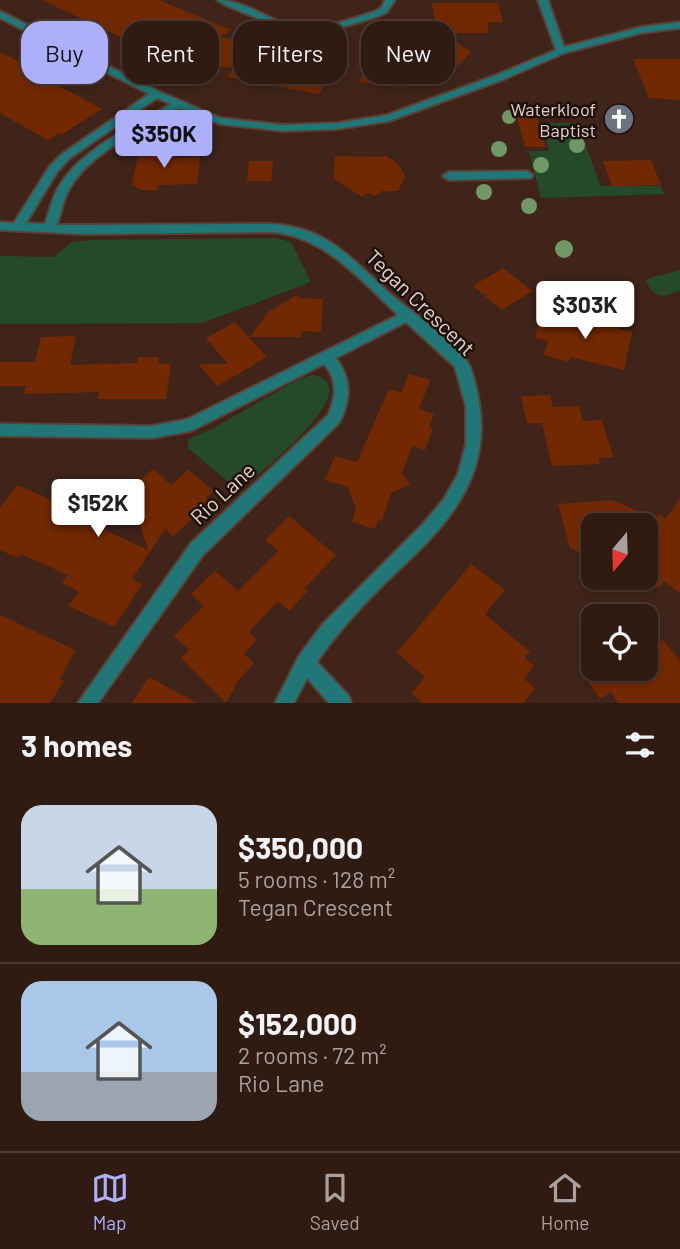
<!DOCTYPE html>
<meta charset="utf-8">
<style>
:root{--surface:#301b13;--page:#38241c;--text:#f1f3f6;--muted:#a8a1a0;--line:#4b3933;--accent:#adaffb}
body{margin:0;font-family:Barlow,sans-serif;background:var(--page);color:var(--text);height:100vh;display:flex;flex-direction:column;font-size:26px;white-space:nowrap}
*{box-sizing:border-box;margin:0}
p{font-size:23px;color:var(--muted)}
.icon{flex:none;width:38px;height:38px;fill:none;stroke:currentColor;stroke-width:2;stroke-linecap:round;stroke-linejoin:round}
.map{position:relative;height:703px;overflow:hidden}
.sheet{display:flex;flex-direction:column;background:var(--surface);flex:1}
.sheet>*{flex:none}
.banner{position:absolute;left:21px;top:21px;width:639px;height:63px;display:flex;gap:14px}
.needle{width:46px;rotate:199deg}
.tools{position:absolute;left:581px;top:513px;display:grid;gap:14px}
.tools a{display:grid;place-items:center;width:77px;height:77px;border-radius:14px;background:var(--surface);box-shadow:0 4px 10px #0003,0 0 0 2px var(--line);font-size:35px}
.price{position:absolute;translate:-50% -60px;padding:0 16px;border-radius:7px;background:#fff;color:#222;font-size:23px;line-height:46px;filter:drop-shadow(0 2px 4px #0008)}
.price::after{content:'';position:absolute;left:50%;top:42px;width:21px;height:16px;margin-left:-10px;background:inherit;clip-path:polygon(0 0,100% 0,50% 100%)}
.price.current{background:var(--accent);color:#111}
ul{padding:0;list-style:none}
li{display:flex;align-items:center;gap:21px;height:175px;padding:0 21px}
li+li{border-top:2px solid var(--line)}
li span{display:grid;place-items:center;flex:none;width:196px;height:140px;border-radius:21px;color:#555}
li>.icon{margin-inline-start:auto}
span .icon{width:84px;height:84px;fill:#fffc;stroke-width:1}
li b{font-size:30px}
h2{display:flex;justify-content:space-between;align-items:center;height:84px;padding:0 21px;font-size:30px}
.tag{padding:0 24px;border-radius:21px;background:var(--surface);box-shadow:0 4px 10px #0003,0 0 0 2px var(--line);font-size:24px;line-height:63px}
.tag.current{background:var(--accent);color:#111}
.tabs{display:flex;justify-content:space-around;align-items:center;height:98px;border-top:2px solid var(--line);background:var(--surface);font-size:19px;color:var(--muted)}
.tabs a{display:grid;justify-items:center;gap:4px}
.tabs .current{color:var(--accent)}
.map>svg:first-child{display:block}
.green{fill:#254a2a}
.building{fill:#722902}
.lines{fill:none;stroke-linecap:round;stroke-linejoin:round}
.service-casing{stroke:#5a4035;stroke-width:4}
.minor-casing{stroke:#5a4035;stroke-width:4}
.service{fill:#217677;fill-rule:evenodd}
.minor{fill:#217677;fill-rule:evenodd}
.tree{fill:#709765}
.labels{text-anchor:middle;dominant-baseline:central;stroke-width:5;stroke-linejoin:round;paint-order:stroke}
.far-poi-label{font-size:18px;fill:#e5d1ca;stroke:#1e110c;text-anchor:end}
.street-label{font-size:21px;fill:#e5d1ca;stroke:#1e110c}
</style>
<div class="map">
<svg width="680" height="703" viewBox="0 0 680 703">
<rect width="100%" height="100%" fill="#402419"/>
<!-- green -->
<g class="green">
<path d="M541 123H578L600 186H661L664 194 541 198 529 151H549Z"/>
<path d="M275 238 291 242 311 282 202 323 0 324V256L53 257 72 242 94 240Z"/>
<path d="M680 270V290C663 298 653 299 646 280 655 274 669 275 680 270Z"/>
<path d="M313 375C373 385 252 479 239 491L188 448V439L210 430 301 378Z"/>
</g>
<!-- building -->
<g class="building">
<path d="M42 0H159L231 30 220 37 249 42 230 68 190 61 130 34 123 38Z"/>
<path d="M432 3H498L503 22H487L489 33H444L471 52 459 65 442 68 419 51 401 87 359 82 378 46 436 28Z"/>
<path d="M0 52 59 82 55 84 102 109 61 135 58 133 48 140 0 113Z"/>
<path d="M244 52 303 63 335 67 319 94 227 77Z"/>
<path d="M633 59H680V100L649 98Z"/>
<path d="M515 110H535L546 147H525Z"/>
<path d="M142 150H178L176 158 200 157 197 184 158 185 157 190H141L132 185 138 155Z"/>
<path d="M385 155 397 163 404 173V179L398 191H382L374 196 368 193 362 197 334 179 335 156 382 157Z"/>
<path d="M651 160 661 185 612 186 603 161Z"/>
<path d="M249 161H273L271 181H247Z"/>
<path d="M503 268 532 291 502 310 473 286Z"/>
<path d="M297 295 300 298 323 299 321 332 302 331 301 337H250L268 312Z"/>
<path d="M540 315 578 325 580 317 620 326 619 329 632 332 624 370 570 357 569 362 544 355 548 341 535 338Z"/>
<path d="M235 322 267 357 217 386 198 364H228L206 338Z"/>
<path d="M76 336 70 365 137 363 138 357H159L158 364H171L166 399H98L99 392 24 394 26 386H0V362H35L41 337Z"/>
<path d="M409 374 430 380 419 409 434 414 429 427 433 428 425 450 412 446 402 473 410 484 391 493 382 521 378 519 375 529 352 522 356 509 348 487 325 480 335 456 357 462 389 389 401 393Z"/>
<path d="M550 395 553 407 579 406 583 421 602 420 613 457 598 458 600 464 552 466 542 423H527L521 396Z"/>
<path d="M153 469 171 485 188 470 214 491 206 498 211 502 173 536 165 529 132 579 142 584 114 627 69 606 79 591 62 583 68 575 21 554 18 558 0 550V508L17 485 54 501 59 494 82 504 77 511 89 516 85 521 148 550 135 508 136 484Z"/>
<path d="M680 498V593L664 581 659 588 646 582V525H593V558L570 548 558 504 612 500 655 518 659 514 666 518Z"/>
<path d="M289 516 336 555 305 588 308 591 289 611 278 601 249 632 257 640 244 654 254 663 238 681 226 703 181 658 189 650 174 636 204 606 191 594 215 571 238 591 278 551 265 540Z"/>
<path d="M471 564 505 590 485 614 530 652 525 658 534 666 524 679 535 688 524 703H422L412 693 425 677 397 653Z"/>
<path d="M0 615 75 650 60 679 64 681 50 703H0Z"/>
<path d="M663 640 680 661V703H618L611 692 600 699 579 668H646V650Z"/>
<path d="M149 677 197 703H132Z"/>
</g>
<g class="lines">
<!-- service casing -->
<g class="service-casing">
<path id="service" d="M527 171 533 175 531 178 449 180 443 176 449 172Z"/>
</g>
<!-- minor casing -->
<g class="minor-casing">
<g id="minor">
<path d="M217 0C241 0 262 15 283 23 314 34 344 21 373 12L381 8 385 0H395L387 12 379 16C322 33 309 41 252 16 241 11 227 7 217 0Z"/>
<path d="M538 0H548L564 47 641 27 680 22V28L641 33 564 53 502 80 389 121 337 129 283 131 219 124 179 108C145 128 89 153 70 188 63 199 61 213 57 225L271 224C339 228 359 272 408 308 419 316 459 350 467 361 475 375 481 407 481 423 483 496 431 539 383 585 359 609 336 634 317 662L349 696 351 703H329L307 678 294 703H275L299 656 322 625 422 525 444 499 458 474 466 444V407L455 367 406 322 336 358C352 380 351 400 339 423L203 555 98 703H78L191 543 328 415C336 397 338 380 324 364L191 431 152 438 0 436V424L152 426 188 419 398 315C360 280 325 236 271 232L83 234 0 230V222L14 223 49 167 62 154 149 94 0 18V11L160 92 221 118 283 125 337 123 387 115 494 76 556 50ZM157 98 171 104C132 127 81 148 58 188 52 199 49 212 45 224L26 223 57 172 70 158Z"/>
</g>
</g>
<!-- service -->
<use href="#service" class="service"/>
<!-- minor -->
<use href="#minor" class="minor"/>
</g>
<!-- trees -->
<g class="tree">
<circle cx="509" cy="117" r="7"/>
<circle cx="577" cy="145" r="8"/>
<circle cx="499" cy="149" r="8"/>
<circle cx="541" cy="165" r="8"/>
<circle cx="484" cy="192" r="8"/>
<circle cx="529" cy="206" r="8"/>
<circle cx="564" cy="249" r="9"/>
</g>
<!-- icons -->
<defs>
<g id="church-disc" transform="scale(1.575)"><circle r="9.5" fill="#6b7280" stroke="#1e110c"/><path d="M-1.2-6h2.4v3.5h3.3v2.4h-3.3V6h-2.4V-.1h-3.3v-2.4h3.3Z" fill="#fff"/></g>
</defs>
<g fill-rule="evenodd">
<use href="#church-disc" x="619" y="119"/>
</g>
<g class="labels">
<!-- far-poi labels -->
<g class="far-poi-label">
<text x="596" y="109">Waterkloof<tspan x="596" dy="21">Baptist</tspan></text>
</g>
<!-- street labels -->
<g class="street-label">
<text transform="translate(421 302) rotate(44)">Tegan Crescent</text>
<text transform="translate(222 493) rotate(-43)">Rio Lane</text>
</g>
</g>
</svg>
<div class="tools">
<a><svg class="needle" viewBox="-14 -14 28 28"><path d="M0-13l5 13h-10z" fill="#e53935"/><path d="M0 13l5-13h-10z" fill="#a8a1a0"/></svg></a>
<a><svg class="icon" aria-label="locate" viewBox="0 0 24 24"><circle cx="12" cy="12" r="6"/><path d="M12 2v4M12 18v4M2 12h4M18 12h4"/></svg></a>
</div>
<b class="price current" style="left:164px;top:170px">$350K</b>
<b class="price" style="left:585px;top:341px">$303K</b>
<b class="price" style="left:98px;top:539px">$152K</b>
<div class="banner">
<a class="tag current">Buy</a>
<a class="tag">Rent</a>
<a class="tag">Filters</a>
<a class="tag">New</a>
</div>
</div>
<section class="sheet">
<h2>3 homes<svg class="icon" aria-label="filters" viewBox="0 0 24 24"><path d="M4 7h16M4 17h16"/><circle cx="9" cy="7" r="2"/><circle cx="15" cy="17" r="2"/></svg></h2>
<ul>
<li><span style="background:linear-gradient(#c9d6e8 60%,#8fb573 0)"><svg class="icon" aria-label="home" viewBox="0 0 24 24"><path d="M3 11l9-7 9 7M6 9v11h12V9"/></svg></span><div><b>$350,000</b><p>5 rooms · 128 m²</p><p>Tegan Crescent</p></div></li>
<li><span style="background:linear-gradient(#a9c7e8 65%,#9aa5b1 0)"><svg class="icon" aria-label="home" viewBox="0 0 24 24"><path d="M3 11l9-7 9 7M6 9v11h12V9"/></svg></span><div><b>$152,000</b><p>2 rooms · 72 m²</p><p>Rio Lane</p></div></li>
</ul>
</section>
<nav class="tabs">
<a class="current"><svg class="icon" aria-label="map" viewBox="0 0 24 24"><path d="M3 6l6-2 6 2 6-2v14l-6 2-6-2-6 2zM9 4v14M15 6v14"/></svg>Map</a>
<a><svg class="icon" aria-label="saved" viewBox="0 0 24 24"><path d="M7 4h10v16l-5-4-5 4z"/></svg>Saved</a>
<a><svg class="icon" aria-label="home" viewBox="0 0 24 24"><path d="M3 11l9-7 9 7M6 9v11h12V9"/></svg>Home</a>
</nav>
